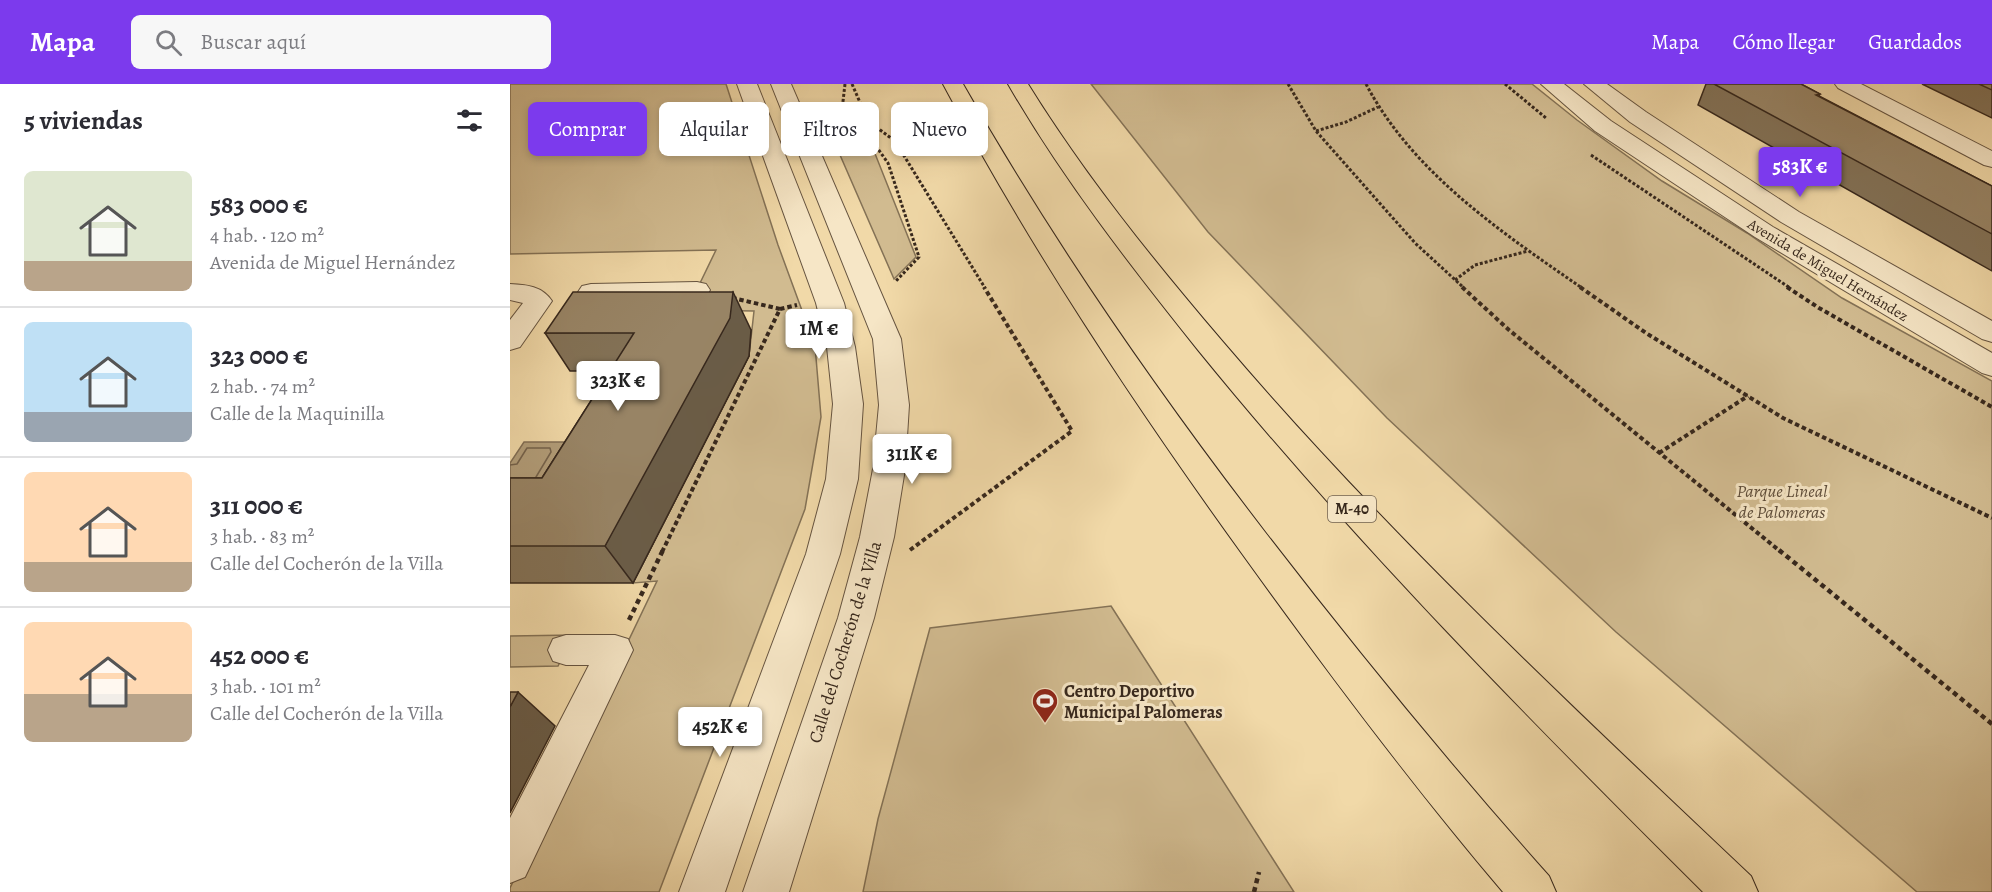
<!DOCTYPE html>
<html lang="es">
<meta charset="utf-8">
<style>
:root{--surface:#fff;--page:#f7f7f7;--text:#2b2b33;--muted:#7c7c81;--line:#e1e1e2;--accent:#7c3aed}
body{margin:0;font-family:Alegreya,serif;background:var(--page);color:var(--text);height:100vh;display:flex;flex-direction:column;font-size:22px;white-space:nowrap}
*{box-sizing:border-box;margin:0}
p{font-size:20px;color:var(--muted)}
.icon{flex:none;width:33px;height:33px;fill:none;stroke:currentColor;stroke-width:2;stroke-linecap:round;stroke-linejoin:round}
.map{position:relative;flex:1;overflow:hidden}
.panel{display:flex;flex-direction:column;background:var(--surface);width:510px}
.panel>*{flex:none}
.banner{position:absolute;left:18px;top:18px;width:570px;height:54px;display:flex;gap:12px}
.price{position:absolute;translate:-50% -51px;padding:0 14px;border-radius:6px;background:#fff;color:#222;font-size:20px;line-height:39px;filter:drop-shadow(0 2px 3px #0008)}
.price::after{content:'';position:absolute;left:50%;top:36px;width:18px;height:14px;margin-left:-9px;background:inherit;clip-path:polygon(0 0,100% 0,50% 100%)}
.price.on{background:var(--accent);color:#fff}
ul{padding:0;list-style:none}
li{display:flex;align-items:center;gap:18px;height:150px;padding:0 24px}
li+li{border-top:2px solid var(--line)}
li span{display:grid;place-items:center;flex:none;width:168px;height:120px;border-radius:9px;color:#555}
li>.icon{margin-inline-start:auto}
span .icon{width:72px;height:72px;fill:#fffc;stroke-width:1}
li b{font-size:26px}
h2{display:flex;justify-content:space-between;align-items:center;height:72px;padding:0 24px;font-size:26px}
.chip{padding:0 21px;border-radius:9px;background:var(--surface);box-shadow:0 3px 9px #0003;font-size:21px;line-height:54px}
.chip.on{background:var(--accent);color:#fff}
header{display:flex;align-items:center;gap:36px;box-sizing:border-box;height:84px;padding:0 30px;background:var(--accent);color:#fff}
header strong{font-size:28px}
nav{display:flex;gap:33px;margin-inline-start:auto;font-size:21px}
.search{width:420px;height:54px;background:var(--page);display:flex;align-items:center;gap:15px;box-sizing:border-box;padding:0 21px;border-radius:9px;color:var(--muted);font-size:22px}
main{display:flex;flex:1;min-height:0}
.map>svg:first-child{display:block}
.green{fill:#d1bb90;stroke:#847256;stroke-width:1.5}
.water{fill:#b29d79;stroke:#816e54;stroke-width:1.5}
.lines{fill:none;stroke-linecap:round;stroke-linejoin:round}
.shore{stroke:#74624b;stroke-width:1.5}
.pedestrian-casing{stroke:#665440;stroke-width:2}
.minor-casing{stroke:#665440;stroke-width:2}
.tertiary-casing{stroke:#665440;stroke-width:2}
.motorway-casing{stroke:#37281d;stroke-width:2}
.path-far2{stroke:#37281d;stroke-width:3;stroke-dasharray:3 2;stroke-linecap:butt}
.path-far1{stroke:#37281d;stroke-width:4;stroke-dasharray:4.5 3;stroke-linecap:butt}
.path{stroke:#37281d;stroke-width:4.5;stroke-dasharray:5 4;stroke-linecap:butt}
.pedestrian{fill:#f6e6c6;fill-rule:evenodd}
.minor{fill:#f6e6c6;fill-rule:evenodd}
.tertiary{fill:#f6e6c6;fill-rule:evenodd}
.motorway{fill:#f1d9a8;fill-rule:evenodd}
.wall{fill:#837257;stroke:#37281d;stroke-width:1.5}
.shaded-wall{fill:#6a5c47;stroke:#37281d;stroke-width:1.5}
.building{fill:#988465;stroke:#37281d;stroke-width:1.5}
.labels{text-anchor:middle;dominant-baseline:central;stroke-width:6;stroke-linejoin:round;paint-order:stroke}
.far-street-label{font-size:15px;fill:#37281d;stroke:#f6e6c6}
.shield{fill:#f6e6c6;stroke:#706150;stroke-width:1.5}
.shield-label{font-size:16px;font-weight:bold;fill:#37281d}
.park-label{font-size:18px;font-style:italic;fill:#5e4d3a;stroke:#f6e6c6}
.street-label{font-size:18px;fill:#37281d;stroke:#f6e6c6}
.poi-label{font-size:18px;font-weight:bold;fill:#37281d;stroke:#f6e6c6;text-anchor:start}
</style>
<header>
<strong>Mapa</strong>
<div class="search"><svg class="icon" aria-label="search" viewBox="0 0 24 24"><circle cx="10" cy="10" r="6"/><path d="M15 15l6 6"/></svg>Buscar aquí</div>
<nav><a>Mapa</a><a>Cómo llegar</a><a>Guardados</a></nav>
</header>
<main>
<section class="panel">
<h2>5 viviendas<svg class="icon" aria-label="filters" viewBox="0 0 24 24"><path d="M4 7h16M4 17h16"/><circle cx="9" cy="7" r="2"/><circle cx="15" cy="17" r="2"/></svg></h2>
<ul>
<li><span style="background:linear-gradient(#dfe7d0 75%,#b9a48a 0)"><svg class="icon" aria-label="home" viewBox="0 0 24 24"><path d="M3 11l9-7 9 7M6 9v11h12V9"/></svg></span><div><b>583 000 €</b><p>4 hab. · 120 m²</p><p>Avenida de Miguel Hernández</p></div></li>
<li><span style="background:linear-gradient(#bfe0f5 75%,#9aa5b1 0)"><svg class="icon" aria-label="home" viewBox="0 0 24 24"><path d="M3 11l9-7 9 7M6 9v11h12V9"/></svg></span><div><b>323 000 €</b><p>2 hab. · 74 m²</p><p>Calle de la Maquinilla</p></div></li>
<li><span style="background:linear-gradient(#ffd9b3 75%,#b9a48a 0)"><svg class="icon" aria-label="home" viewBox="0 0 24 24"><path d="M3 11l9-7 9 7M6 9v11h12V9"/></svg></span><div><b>311 000 €</b><p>3 hab. · 83 m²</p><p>Calle del Cocherón de la Villa</p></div></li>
<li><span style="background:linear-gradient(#ffd9b3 60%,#b9a48a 0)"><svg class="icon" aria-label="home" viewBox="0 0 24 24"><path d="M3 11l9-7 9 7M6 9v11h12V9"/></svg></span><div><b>452 000 €</b><p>3 hab. · 101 m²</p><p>Calle del Cocherón de la Villa</p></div></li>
</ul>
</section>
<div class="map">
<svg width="1482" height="808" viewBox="0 0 1482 808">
<rect width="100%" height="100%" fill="#f1d9a8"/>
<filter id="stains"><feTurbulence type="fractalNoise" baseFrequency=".00333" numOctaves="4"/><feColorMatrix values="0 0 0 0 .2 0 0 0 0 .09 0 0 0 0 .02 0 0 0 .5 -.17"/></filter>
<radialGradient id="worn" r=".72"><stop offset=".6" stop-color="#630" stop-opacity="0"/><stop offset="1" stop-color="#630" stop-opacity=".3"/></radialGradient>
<!-- green -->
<g class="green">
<path d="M0 0H216L268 161 305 262 311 333 295 425 149 808H0V804L147 497 123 499 239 272 244 227 177 226 206 166 0 170Z"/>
<path d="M581 0H1022L1067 36 1152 97 1237 149 1332 214 1482 297V808H1407L1106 548 877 334 698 148Z"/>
<path d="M320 48 362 62 406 173 384 195Z"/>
<path d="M601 522 784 808H353L368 735 420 544Z"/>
<path d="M64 551 48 582 0 583V552Z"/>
</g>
<!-- water -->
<path class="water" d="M14 358H55L24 407H0V379Z"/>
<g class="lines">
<!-- shore -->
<path class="shore" d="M0 381 7 380 17 364H40L41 368 26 393"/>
<!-- pedestrian casing -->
<g class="pedestrian-casing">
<g id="pedestrian">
<path d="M187 198 196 200 200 206 196 212 187 214 81 216 72 214 68 208 72 202 81 200Z"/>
<path d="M56 551H105L118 555 123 566 15 793 0 799V734L79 581H56L43 577 38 566 43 555Z"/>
</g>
</g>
<!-- minor casing -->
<g class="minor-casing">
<g id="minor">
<path d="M1325 0H1351L1482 67V83L1474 81 1328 4Z"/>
<path d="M0 200C17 201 32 202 42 217L10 263 0 266V236L13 219 0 216Z"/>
</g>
</g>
<!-- tertiary casing -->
<g class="tertiary-casing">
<g id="tertiary">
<path d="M227 0H247L334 219 345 263 353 320 348 395 330 470 215 808H169L296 470 316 395 323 320 317 263 306 219Z"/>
<path d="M261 0H281L391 255 399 321 395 385 384 453 364 534 279 808H233L328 534 350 453 363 385 369 321 363 255Z"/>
<path d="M1031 0H1054L1101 37 1263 143 1482 269V292L1472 289 1245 153 1085 47Z"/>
<path d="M1074 0H1097L1136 28 1289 128 1482 237V258L1472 255 1271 138 1120 38Z"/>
</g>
</g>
<!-- motorway casing -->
<g class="motorway-casing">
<g id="motorway">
<path d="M433 0H453C542 157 645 305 755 448 846 566 940 681 1039 792L1046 808H993C901 700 816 586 733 471 624 320 521 165 433 0Z"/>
<path d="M498 0H518C575 92 643 176 713 258 876 449 1059 620 1241 792L1248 808H1193C1018 634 844 458 688 266 620 181 553 95 498 0Z"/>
</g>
</g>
<!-- path-far2 -->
<g class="path-far2">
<path d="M335 0 332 26 341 50 363 58 378 79 409 173 386 197"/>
<path d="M342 0 358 37 385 57 475 204"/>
<path d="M778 0 806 47 905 159 954 204"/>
<path d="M856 0C903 89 991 148 1072 204"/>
<path d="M995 0 1036 34"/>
<path d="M806 47 836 38 868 23"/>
<path d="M1081 71 1280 204"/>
<path d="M945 196 965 181 1018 167"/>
</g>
<!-- path-far1 -->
<g class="path-far1">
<path d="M952 203 999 246 1271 468"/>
<path d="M1070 203 1136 249 1273 334 1482 434"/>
<path d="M1277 203 1309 224 1482 323"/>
<path d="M270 225 287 221"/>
<path d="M1149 369 1238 312"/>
<path d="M400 466 562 347 474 203"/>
<path d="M152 468 270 225 223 214"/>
</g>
<!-- path -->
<g class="path">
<path d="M1269 466 1482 640"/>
<path d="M119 536 153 466"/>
<path d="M744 808 749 788"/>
</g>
<!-- pedestrian -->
<use href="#pedestrian" class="pedestrian"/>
<!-- minor -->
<use href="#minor" class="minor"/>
<!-- tertiary -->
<use href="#tertiary" class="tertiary"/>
<!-- motorway -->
<use href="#motorway" class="motorway"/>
</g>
<!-- wall -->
<g class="wall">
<path d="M1196 0H1291L1310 10 1309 12 1482 102V187L1188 21Z"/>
<path d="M1412 0H1482V34Z"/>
<path d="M241 246 239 272 123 499H0V394H32L100 287H60L35 249Z"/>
</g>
<!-- shaded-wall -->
<g class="shaded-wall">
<path d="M223 208 241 246 239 272 123 499 95 462Z"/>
<path d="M8 608 45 642 0 729V623Z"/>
</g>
<!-- building -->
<g class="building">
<path d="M1204 0H1291L1310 10 1306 11 1482 102V150Z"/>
<path d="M1469 0H1482V6Z"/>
<path d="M63 208H223L220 234 95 462H0V394H32L124 249H35Z"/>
<path d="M0 608H8L0 623Z"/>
</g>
<!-- icons -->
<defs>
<g id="stadium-pin" transform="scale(1.35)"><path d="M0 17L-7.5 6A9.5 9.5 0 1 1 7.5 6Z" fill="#8f2418" stroke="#f6e6c6"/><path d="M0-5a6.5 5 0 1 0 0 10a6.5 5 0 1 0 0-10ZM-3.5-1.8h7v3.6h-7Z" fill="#fff"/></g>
</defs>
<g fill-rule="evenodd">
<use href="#stadium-pin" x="535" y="617"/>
</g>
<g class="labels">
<!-- far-street labels -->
<g class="far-street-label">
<text transform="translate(1318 186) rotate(31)">Avenida de Miguel Hernández</text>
</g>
<!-- shield labels -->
<rect class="shield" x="818" y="412" width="48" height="26" rx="4.5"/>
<g class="shield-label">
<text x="842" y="425">M-40</text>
</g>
<!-- park labels -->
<g class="park-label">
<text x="1272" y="407">Parque Lineal<tspan x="1272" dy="21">de Palomeras</tspan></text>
</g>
<!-- street labels -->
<g class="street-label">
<text transform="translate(335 558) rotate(-73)">Calle del Cocherón de la Villa</text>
</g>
<!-- poi labels -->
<g class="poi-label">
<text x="554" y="607">Centro Deportivo<tspan x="554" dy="21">Municipal Palomeras</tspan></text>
</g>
</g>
<rect width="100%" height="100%" filter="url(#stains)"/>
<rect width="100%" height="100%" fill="url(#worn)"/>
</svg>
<b class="price on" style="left:1290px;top:114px">583K €</b>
<b class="price" style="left:309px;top:276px">1M €</b>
<b class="price" style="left:108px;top:328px">323K €</b>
<b class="price" style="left:402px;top:401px">311K €</b>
<b class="price" style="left:210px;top:674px">452K €</b>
<div class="banner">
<a class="chip on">Comprar</a>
<a class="chip">Alquilar</a>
<a class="chip">Filtros</a>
<a class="chip">Nuevo</a>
</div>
</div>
</main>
